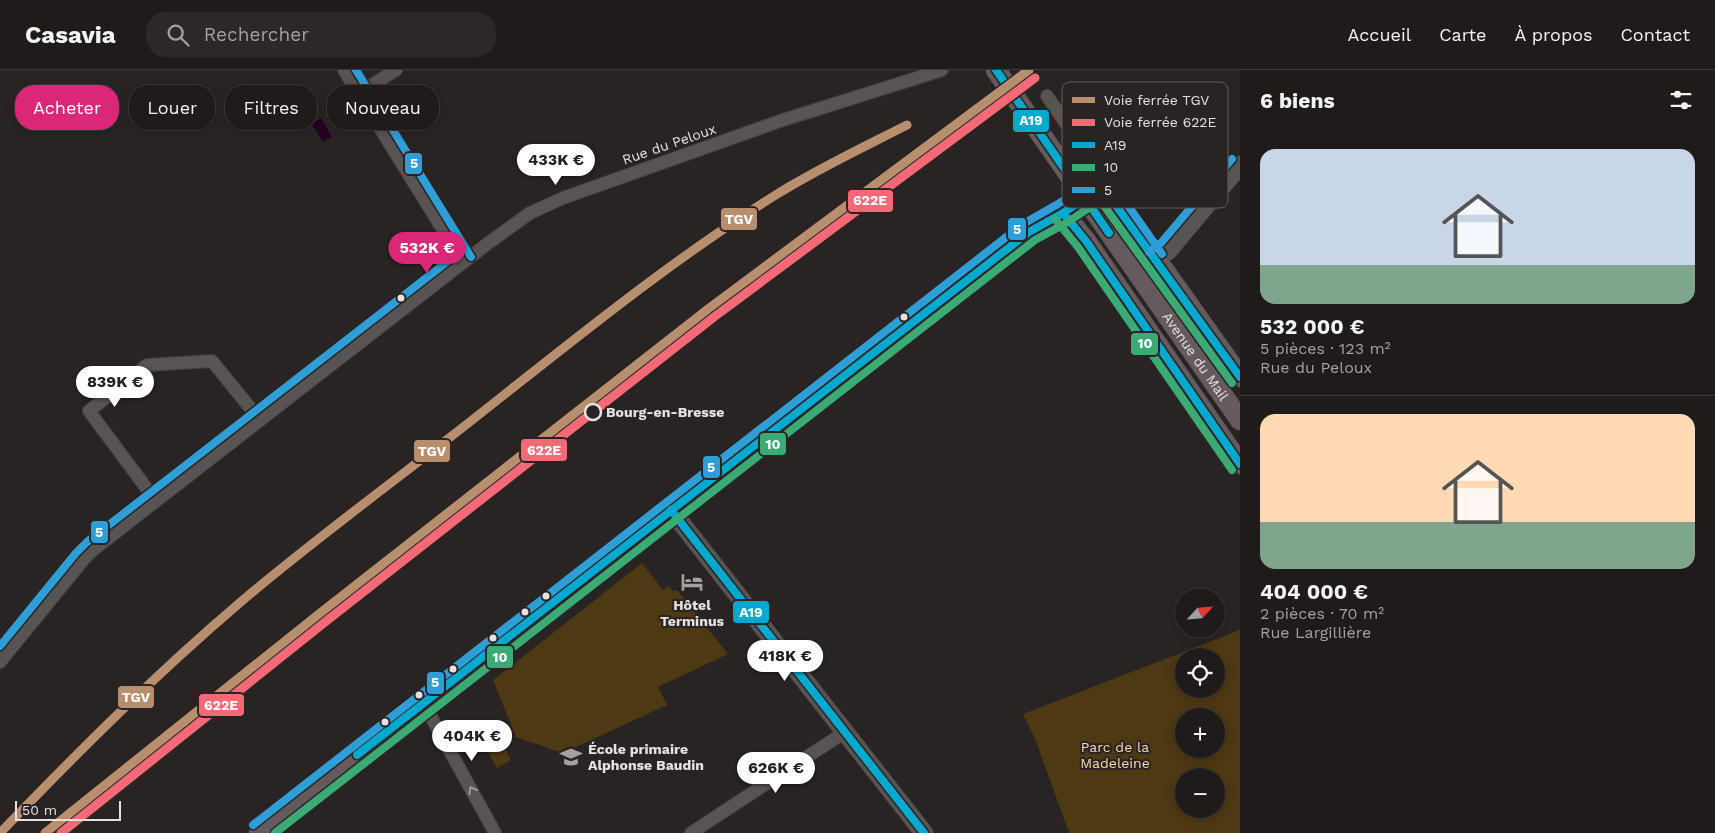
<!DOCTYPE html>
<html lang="fr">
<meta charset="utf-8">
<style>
:root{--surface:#1f1b1b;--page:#2c2828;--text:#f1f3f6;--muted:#a1a1a3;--line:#3c393a;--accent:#db2777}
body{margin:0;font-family:"Work Sans",sans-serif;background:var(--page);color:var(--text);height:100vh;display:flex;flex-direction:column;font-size:19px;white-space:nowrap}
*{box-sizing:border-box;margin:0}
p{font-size:16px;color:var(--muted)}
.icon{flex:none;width:28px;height:28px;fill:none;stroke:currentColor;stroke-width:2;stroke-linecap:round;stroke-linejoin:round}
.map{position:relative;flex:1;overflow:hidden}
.side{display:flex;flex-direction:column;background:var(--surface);width:475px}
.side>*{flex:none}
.guide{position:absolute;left:15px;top:15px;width:475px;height:45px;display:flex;gap:10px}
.needle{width:32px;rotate:64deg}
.fabs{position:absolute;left:1175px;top:518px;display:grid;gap:10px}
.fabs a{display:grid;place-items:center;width:50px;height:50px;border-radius:50%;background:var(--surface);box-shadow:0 2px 12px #0003,0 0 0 1px var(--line);font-size:25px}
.scale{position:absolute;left:15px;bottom:12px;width:106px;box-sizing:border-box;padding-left:5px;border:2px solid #e6e2e1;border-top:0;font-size:14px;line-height:18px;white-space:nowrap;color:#e6e2e1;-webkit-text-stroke:4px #2a2323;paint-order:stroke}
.price{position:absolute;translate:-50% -42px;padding:0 11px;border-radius:18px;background:#fff;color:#222;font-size:16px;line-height:32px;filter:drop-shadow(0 1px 2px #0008)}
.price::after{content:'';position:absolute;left:50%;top:30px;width:15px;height:11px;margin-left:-8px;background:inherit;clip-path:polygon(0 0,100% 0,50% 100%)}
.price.active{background:var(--accent);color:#fff}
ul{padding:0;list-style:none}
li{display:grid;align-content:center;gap:10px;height:265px;padding:0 20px}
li+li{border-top:1px solid var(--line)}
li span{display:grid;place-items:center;height:155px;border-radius:15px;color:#555}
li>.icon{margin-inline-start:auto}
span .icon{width:90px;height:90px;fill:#fffc;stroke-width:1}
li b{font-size:21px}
h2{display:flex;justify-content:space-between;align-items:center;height:60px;padding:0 20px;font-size:21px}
.tag{padding:0 18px;border-radius:20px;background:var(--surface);box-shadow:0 2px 12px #0003,0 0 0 1px var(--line);font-size:18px;line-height:45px}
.tag.active{background:var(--accent);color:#fff}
header{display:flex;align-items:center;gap:30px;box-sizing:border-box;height:70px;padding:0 25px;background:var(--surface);border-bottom:1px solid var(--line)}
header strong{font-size:24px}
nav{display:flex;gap:28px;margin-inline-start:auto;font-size:18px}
.search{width:350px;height:45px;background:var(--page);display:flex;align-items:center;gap:12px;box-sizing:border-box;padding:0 18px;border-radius:20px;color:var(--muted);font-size:19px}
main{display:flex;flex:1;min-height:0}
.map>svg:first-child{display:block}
.green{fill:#4d3912;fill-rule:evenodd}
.water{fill:#230320}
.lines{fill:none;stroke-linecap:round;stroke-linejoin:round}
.street-casing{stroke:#444040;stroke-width:14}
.secondary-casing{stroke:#444040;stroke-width:19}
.primary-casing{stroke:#444040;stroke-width:21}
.street{stroke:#585454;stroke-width:12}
.secondary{stroke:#585454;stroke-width:18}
.primary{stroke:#655b5e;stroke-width:20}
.primary-bridge-casing{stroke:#444040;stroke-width:21;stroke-linecap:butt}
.primary-bridge{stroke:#655b5e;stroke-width:20}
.bus-1-casing{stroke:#2a2323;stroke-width:11}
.bus-2-casing{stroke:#2a2323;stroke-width:11}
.bus-3-casing{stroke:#2a2323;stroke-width:11}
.bus-1{stroke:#00a9ce;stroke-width:8}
.bus-2{stroke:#3aab74;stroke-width:8}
.bus-3{stroke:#2d9ed6;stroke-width:8}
.rail-1-casing{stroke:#2a2323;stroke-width:12}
.rail-2-casing{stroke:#2a2323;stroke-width:12}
.rail-1{stroke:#b88f6e;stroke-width:9}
.rail-2{stroke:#f36975;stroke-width:9}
.oneway{stroke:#9f9b9a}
.bus-dot{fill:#e6e2e1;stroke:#2a2323;stroke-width:2}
.stop-dot{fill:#2a2323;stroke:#e6e2e1;stroke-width:2.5}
.labels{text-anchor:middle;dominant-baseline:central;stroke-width:4;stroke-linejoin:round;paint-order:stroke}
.street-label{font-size:14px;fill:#e6e2e1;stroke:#2a2323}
.stop-label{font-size:14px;font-weight:bold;fill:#e6e2e1;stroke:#2a2323;text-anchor:start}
.poi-label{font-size:14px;font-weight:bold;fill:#e6e2e1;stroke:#2a2323}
.park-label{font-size:14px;fill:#fcdba6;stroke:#2a2323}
.key{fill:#2a2323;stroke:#625c5c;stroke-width:1}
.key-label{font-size:14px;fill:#e6e2e1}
.line-badge{stroke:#2a2323;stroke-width:2}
.badge-label{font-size:14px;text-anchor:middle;font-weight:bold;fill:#fff}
</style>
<header>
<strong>Casavia</strong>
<div class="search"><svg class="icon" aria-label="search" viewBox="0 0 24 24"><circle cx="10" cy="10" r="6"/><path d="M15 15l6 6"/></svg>Rechercher</div>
<nav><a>Accueil</a><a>Carte</a><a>À propos</a><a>Contact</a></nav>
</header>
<main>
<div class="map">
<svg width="1240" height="763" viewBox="0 0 1240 763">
<rect width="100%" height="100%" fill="#292424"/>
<!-- green -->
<g class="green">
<path d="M642 493 663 520 669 516 672 521 677 520 728 584 658 617 667 635 563 683 516 667 493 610Z"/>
<path d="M1240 560V763H1069L1036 671 1023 644ZM1216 586V619H1184V586ZM1184 646H1216V679H1184ZM1184 706H1216V739H1184Z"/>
<path d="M493 656 511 690 497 698 478 664Z"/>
</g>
<!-- water -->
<path class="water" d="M321 48 332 67 323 72 312 54Z"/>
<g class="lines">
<!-- street casing -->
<g class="street-casing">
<g id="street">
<path d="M344 0 463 192"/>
<path d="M359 23 396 0"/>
<path d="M1047 26 1103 108V122"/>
<path d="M156 431 89 341 147 295 212 291 260 350"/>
<path d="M0 592 84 489 93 480 487 174 530 143 563 128 783 50 942 0"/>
<path d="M424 634 495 763"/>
<path d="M691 763 845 662"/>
</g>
</g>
<!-- secondary casing -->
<g class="secondary-casing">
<g id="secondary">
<path d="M1154 190 1168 181 1240 95"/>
<path d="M671 440 924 763"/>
</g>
</g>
<!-- primary casing -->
<g class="primary-casing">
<g id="primary">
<path id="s1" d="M996 0 1240 350"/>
<path d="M1093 123 1103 122 1109 126 1154 190 1164 200 1240 307"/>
<path d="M1063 143 1086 171 1240 394"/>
<path d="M259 763 357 685 1029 162 1063 143 1077 133"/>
</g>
</g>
<!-- street -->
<use href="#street" class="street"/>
<!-- secondary -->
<use href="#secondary" class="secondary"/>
<!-- primary -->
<use href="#primary" class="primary"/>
<!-- primary-bridge casing -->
<g class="primary-bridge-casing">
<path id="primary-bridge" d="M1077 133 1093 123"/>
</g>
<!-- primary-bridge -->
<use href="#primary-bridge" class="primary-bridge"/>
<!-- bus-1 casing -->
<g class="bus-1-casing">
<g id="bus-1">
<path d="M996 0 1109 163"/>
<path d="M1063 143 1086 171 1240 394"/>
<path d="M671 440 924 763"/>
<path d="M357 685 1029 162 1063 143 1093 123 1103 122 1109 126 1240 307"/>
</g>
</g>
<!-- bus-2 casing -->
<g class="bus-2-casing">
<g id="bus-2">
<path d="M1055 149 1078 177 1232 400"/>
<path d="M275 763 1035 170 1068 152 1096 133H1102L1232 313"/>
</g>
</g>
<!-- bus-3 casing -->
<g class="bus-3-casing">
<g id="bus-3">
<path d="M356 0 471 187"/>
<path d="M1149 182 1161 173 1232 89"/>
<path d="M0 576 76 483 87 472 457 184"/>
<path d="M253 755 1023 154 1058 134 1088 114 1105 112 1117 120 1162 184"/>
</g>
</g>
<!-- bus-1 -->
<use href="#bus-1" class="bus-1"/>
<!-- bus-2 -->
<use href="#bus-2" class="bus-2"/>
<!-- bus-3 -->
<use href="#bus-3" class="bus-3"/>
<!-- rail-1 casing -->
<g class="rail-1-casing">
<g id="rail-1">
<path d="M0 763C78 682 157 603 243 530 314 470 389 415 462 358 564 278 664 195 774 126 817 99 862 78 907 55"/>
<path d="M45 763 319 544 708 239 1029 0"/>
</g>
</g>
<!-- rail-2 casing -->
<g class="rail-2-casing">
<path id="rail-2" d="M61 763 325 552 714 247 1035 8"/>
</g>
<!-- rail-1 -->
<use href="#rail-1" class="rail-1"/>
<!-- rail-2 -->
<use href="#rail-2" class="rail-2"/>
</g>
<!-- one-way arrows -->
<defs><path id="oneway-chevron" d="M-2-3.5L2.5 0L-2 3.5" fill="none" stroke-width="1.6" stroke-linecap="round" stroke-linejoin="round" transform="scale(1.25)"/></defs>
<use class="oneway" href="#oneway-chevron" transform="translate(472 720) rotate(-119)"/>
<!-- icons -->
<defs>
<g id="hotel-bare" transform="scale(1.725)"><path d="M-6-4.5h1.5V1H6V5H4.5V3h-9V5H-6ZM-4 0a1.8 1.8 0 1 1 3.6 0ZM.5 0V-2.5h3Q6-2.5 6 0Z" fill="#a4a09f" stroke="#2a2323" stroke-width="2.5" paint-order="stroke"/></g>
<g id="school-bare" transform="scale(1.725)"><path d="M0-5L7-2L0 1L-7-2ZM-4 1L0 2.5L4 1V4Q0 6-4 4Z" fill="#a4a09f" stroke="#2a2323" stroke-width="2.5" paint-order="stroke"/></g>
</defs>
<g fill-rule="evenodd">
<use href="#hotel-bare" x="692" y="512"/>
<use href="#school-bare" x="571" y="687"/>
</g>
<!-- markers -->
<g class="bus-dot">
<circle cx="401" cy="228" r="4.5"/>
<circle cx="904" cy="247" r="4.5"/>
<circle cx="546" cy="526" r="4.5"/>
<circle cx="525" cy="542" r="4.5"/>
<circle cx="493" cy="568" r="4.5"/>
<circle cx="453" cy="599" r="4.5"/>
<circle cx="419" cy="625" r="4.5"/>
<circle cx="385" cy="652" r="4.5"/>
</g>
<circle class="stop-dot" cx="593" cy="342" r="8"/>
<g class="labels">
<!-- street labels -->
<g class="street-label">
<text transform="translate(669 74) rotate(-19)">Rue du Peloux</text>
<text stroke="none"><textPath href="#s1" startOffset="349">Avenue du Mail</textPath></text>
</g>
<!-- stop labels -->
<g class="stop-label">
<text x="606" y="342">Bourg-en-Bresse</text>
</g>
<!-- poi labels -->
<g class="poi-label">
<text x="692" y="535">Hôtel<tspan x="692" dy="16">Terminus</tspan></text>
<text x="588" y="679" text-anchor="start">École primaire<tspan x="588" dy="16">Alphonse Baudin</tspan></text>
</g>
<!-- park labels -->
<g class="park-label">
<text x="1115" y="677">Parc de la<tspan x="1115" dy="16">Madeleine</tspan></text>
</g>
</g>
<!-- legend -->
<rect x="1062" y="12" width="166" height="126" rx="8" class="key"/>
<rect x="1072" y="27" width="23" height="6" fill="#b88f6e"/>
<rect x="1072" y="49" width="23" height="7" fill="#f36975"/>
<rect x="1072" y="72" width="23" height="6" fill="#00a9ce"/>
<rect x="1072" y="94" width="23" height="7" fill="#3aab74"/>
<rect x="1072" y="117" width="23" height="6" fill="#2d9ed6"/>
<g class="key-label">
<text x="1104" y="35">Voie ferrée TGV</text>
<text x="1104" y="57">Voie ferrée 622E</text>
<text x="1104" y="80">A19</text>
<text x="1104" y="102">10</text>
<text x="1104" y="125">5</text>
</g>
<g class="line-badge">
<rect x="1012" y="39" width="38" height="24" rx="5" fill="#00a9ce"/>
<rect x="404" y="82" width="19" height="23" rx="5" fill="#2d9ed6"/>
<rect x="847" y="119" width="47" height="24" rx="5" fill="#f36975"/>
<rect x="720" y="137" width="38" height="24" rx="5" fill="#b88f6e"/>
<rect x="1007" y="147" width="20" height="24" rx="5" fill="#2d9ed6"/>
<rect x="1130" y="262" width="29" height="24" rx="5" fill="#3aab74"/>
<rect x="759" y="362" width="28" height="24" rx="5" fill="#3aab74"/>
<rect x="520" y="368" width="48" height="24" rx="5" fill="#f36975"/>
<rect x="413" y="369" width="38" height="24" rx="5" fill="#b88f6e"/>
<rect x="702" y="385" width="19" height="24" rx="5" fill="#2d9ed6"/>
<rect x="90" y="450" width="19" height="24" rx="5" fill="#2d9ed6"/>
<rect x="732" y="530" width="38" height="24" rx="5" fill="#00a9ce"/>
<rect x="486" y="575" width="28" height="24" rx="5" fill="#3aab74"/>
<rect x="426" y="601" width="19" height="24" rx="5" fill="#2d9ed6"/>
<rect x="117" y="615" width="38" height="24" rx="5" fill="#b88f6e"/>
<rect x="198" y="623" width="47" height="24" rx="5" fill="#f36975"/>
</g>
<g class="badge-label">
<text x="1031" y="55">A19</text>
<text x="414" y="98">5</text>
<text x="870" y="135">622E</text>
<text x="739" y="154">TGV</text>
<text x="1017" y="164">5</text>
<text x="1145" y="278">10</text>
<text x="773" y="379">10</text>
<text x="544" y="385">622E</text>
<text x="432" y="386">TGV</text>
<text x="711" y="402">5</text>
<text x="99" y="467">5</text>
<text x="751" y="547">A19</text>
<text x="500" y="592">10</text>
<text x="435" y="617">5</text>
<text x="136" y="632">TGV</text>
<text x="221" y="640">622E</text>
</g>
</svg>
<div class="fabs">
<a><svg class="needle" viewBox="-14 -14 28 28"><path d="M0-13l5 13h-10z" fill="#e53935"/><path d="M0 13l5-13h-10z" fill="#a1a1a3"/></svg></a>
<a><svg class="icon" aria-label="locate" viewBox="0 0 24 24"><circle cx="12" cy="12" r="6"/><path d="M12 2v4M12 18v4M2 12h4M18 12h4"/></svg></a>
<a>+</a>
<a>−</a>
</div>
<div class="scale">50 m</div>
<b class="price" style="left:556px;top:116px">433K €</b>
<b class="price active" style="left:427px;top:204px">532K €</b>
<b class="price" style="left:115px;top:338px">839K €</b>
<b class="price" style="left:785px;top:612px">418K €</b>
<b class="price" style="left:472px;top:692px">404K €</b>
<b class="price" style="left:776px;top:724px">626K €</b>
<div class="guide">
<a class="tag active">Acheter</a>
<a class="tag">Louer</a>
<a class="tag">Filtres</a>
<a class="tag">Nouveau</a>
</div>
</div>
<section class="side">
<h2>6 biens<svg class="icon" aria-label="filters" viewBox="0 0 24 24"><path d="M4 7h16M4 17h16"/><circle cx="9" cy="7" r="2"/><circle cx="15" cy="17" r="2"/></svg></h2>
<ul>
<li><span style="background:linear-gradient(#c9d6e8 75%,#7fa58c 0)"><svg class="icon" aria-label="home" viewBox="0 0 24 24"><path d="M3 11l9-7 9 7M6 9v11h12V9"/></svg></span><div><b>532 000 €</b><p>5 pièces · 123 m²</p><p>Rue du Peloux</p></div></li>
<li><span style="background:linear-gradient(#ffd9b3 70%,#7fa58c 0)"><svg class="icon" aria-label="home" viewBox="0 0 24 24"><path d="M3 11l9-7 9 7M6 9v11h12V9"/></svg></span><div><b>404 000 €</b><p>2 pièces · 70 m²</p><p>Rue Largillière</p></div></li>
</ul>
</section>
</main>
